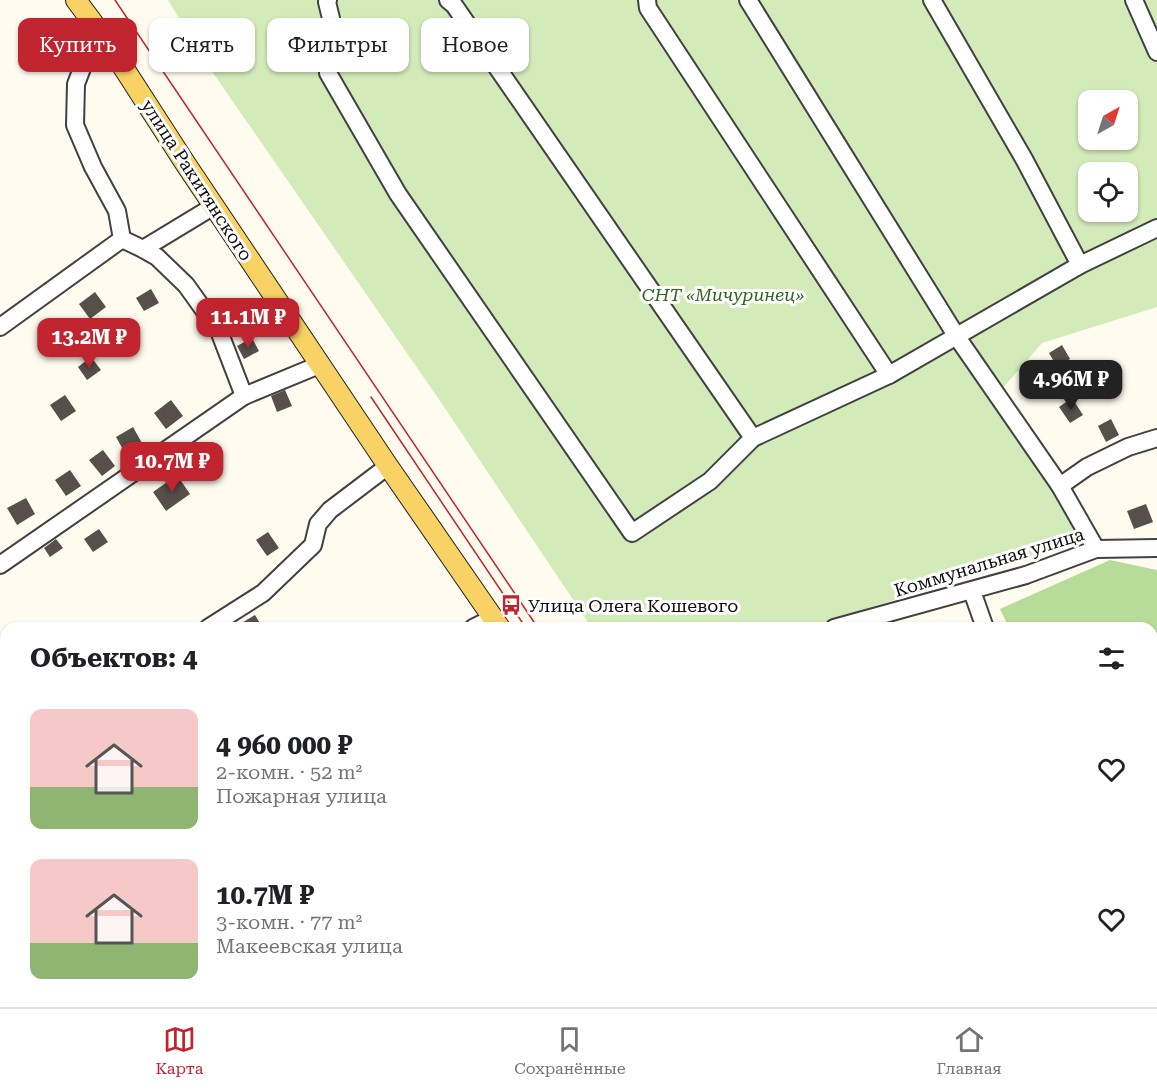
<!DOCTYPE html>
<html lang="ru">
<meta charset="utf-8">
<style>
:root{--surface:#fff;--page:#f6f6f6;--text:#202124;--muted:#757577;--line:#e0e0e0;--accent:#c0252f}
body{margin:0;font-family:"Roboto Serif",serif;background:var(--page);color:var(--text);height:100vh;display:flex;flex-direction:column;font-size:22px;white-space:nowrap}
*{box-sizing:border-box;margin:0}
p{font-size:20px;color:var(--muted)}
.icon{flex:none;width:33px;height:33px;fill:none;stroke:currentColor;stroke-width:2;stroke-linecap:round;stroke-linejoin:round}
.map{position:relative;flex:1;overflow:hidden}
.details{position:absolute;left:0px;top:622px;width:1158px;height:386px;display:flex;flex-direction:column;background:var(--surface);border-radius:18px 18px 0 0;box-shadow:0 2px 4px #0004}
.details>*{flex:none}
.hud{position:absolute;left:18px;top:18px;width:600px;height:54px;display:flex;gap:12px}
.needle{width:39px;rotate:39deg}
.controls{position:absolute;left:1078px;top:90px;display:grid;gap:12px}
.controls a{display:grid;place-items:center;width:60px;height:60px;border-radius:12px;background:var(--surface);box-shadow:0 2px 4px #0004;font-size:30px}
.price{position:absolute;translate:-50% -51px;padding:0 14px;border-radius:12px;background:var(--accent);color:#fff;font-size:20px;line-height:39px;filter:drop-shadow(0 2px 3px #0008)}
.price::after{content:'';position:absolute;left:50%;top:36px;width:18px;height:14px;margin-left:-9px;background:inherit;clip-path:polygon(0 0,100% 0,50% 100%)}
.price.active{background:#222;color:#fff}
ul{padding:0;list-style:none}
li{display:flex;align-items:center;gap:18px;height:150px;padding:0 30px}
li span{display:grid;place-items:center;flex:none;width:168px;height:120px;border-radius:12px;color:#555}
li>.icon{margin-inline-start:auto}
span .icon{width:72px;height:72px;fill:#fffc;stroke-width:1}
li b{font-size:26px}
h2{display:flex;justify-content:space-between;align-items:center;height:72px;padding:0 30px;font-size:26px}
.pill{padding:0 21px;border-radius:12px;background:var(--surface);box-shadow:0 2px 4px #0004;font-size:21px;line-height:54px}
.pill.active{background:var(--accent);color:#fff}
.tabs{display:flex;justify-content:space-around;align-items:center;height:84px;border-top:2px solid var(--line);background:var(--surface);font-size:16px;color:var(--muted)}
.tabs a{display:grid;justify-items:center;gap:3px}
.tabs .active{color:var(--accent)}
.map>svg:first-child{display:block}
.green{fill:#d3eab9;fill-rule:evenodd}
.forest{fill:#b7db98}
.building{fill:#574f4a}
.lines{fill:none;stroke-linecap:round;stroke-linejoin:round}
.minor-casing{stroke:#414141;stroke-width:20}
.major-casing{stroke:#1f1f1f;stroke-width:22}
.minor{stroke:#fff;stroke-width:16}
.major{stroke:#f9d265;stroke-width:20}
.tram{stroke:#c0252f;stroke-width:1.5}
.labels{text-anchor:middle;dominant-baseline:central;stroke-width:6;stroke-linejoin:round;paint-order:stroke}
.street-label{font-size:18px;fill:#0e0e0e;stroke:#fff}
.park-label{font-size:18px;font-style:italic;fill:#2e671e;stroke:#fff}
.poi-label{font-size:18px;fill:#0e0e0e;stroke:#fff;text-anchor:start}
</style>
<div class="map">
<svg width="1157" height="1007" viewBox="0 0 1157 1007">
<rect width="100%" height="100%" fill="#fffcef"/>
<!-- green -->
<path class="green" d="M168 0H1157V307L1042 343 1002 389 1081 541 805 628H592L438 398 209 67ZM1089 100H1128V140H1089ZM1089 172H1128V212H1089Z"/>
<!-- forest -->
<path class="forest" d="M1110 560 1157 570V670L1152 673V628H1009L1000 609Z"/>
<!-- building -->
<g class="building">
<path d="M151 289 159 303 144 311 136 298Z"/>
<path d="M95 292 106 307 90 319 79 304Z"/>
<path d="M252 338 259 351 244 359 237 346Z"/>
<path d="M1062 345 1070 359 1057 367 1049 353Z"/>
<path d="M91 357 101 370 87 380 78 367Z"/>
<path d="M285 390 292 406 277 412 271 396Z"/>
<path d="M65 395 76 411 61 421 50 405Z"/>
<path d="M1072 398 1083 415 1070 423 1059 407Z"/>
<path d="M171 400 183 416 166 429 154 413Z"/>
<path d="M1111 419 1119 435 1106 442 1098 426Z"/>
<path d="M133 427 142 443 125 453 116 437Z"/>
<path d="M103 450 115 466 102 476 89 460Z"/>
<path d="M70 470 81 486 66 496 55 480Z"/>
<path d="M177 475 190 494 166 511 153 492Z"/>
<path d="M26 498 35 514 17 525 7 508Z"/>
<path d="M1146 504 1153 522 1134 529 1127 511Z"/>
<path d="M99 529 108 542 93 552 84 539Z"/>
<path d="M268 532 279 548 267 556 256 540Z"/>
<path d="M56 539 63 548 50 557 44 548Z"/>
<path d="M255 615 263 628H233Z"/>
</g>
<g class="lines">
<!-- minor casing -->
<g class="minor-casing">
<g id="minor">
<path d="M328 0 327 2 335 35 328 73 398 194 632 533 710 481 753 438 889 375 1080 265 1157 228"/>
<path d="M448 0 454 5 753 438"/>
<path d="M647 0 648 8 889 375"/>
<path d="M748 0 957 337 1060 486 1096 549"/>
<path d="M932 0 1024 159 1080 265"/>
<path d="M1134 0 1157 52"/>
<path d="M122 239 143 249 157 257 186 285 219 331 244 396"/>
<path d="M143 249 214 206"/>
<path d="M0 327 122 239 117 211 93 167 75 125 76 84 86 58 105 39"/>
<path d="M1060 486 1087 467 1128 447 1157 438"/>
<path d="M0 565 244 396 319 365"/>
<path d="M972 591 985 628"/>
<path d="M208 628 263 593 313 545 318 524 330 510 388 466"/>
<path d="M473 628 493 618"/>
<path d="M834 628 1026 575 1096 549 1157 548"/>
<path d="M0 754 6 752"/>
<path d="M1152 821 1157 818"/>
<path d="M0 934 6 931"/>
<path d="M194 1007 199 1002"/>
<path d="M542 1007 551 1002"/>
</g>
</g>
<!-- major casing -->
<g class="major-casing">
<g id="major">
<path d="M76 0 105 39 185 163 388 466 500 628"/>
<path d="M1152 955 1157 952"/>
<path d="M745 1002 748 1007"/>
<path d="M1038 1007 1049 1002"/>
</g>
</g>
<!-- minor -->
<use href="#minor" class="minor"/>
<!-- major -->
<use href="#major" class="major"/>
<!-- tram -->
<g class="tram">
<path d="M115 0 538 628"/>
<path d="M371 397 526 628"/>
<path d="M779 1002 783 1007"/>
</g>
</g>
<!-- icons -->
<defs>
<g id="bus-bare" transform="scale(1.62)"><path d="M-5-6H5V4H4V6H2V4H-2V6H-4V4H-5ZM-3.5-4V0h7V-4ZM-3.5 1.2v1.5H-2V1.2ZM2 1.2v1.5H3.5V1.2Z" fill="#c0252f" stroke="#fff" stroke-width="2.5" paint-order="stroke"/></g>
</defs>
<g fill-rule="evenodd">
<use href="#bus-bare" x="511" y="605"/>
</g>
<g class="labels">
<!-- street labels -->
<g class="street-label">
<text transform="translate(197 180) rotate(57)">улица Ракитянского</text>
<text transform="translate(989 562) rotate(-17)">Коммунальная улица</text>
</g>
<!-- park labels -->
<g class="park-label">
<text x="723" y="294">СНТ «Мичуринец»</text>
</g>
<!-- poi labels -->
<g class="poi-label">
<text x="528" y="605">Улица Олега Кошевого</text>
</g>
</g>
</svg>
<div class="controls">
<a><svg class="needle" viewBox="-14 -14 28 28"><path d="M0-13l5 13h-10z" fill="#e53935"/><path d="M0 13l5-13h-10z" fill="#757577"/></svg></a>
<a><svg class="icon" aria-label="locate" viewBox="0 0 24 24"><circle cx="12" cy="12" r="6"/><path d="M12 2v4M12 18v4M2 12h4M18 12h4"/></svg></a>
</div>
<b class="price" style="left:248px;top:349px">11.1M ₽</b>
<b class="price" style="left:89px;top:369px">13.2M ₽</b>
<b class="price active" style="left:1071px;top:411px">4.96M ₽</b>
<b class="price" style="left:172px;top:493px">10.7M ₽</b>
<div class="hud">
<a class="pill active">Купить</a>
<a class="pill">Снять</a>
<a class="pill">Фильтры</a>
<a class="pill">Новое</a>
</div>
<section class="details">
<h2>Объектов: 4<svg class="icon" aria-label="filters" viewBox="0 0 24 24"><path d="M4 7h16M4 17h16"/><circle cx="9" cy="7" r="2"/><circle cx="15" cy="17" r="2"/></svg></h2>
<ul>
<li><span style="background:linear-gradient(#f6c9c9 65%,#8fb573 0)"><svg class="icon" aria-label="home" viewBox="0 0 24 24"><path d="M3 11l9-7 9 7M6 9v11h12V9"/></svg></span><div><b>4 960 000 ₽</b><p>2-комн. · 52 m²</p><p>Пожарная улица</p></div><svg class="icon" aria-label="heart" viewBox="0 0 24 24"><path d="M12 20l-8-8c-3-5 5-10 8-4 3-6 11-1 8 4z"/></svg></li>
<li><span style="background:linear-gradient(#f6c9c9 70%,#8fb573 0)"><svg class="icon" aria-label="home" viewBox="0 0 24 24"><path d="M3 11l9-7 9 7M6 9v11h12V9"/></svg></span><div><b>10.7M ₽</b><p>3-комн. · 77 m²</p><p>Макеевская улица</p></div><svg class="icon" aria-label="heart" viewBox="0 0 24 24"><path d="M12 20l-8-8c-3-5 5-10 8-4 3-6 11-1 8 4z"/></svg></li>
</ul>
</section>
</div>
<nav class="tabs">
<a class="active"><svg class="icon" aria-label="map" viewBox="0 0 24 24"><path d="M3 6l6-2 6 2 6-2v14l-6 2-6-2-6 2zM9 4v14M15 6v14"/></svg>Карта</a>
<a><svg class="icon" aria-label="saved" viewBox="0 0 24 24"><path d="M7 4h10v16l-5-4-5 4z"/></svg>Сохранённые</a>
<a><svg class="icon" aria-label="home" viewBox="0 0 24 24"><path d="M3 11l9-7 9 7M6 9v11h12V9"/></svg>Главная</a>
</nav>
